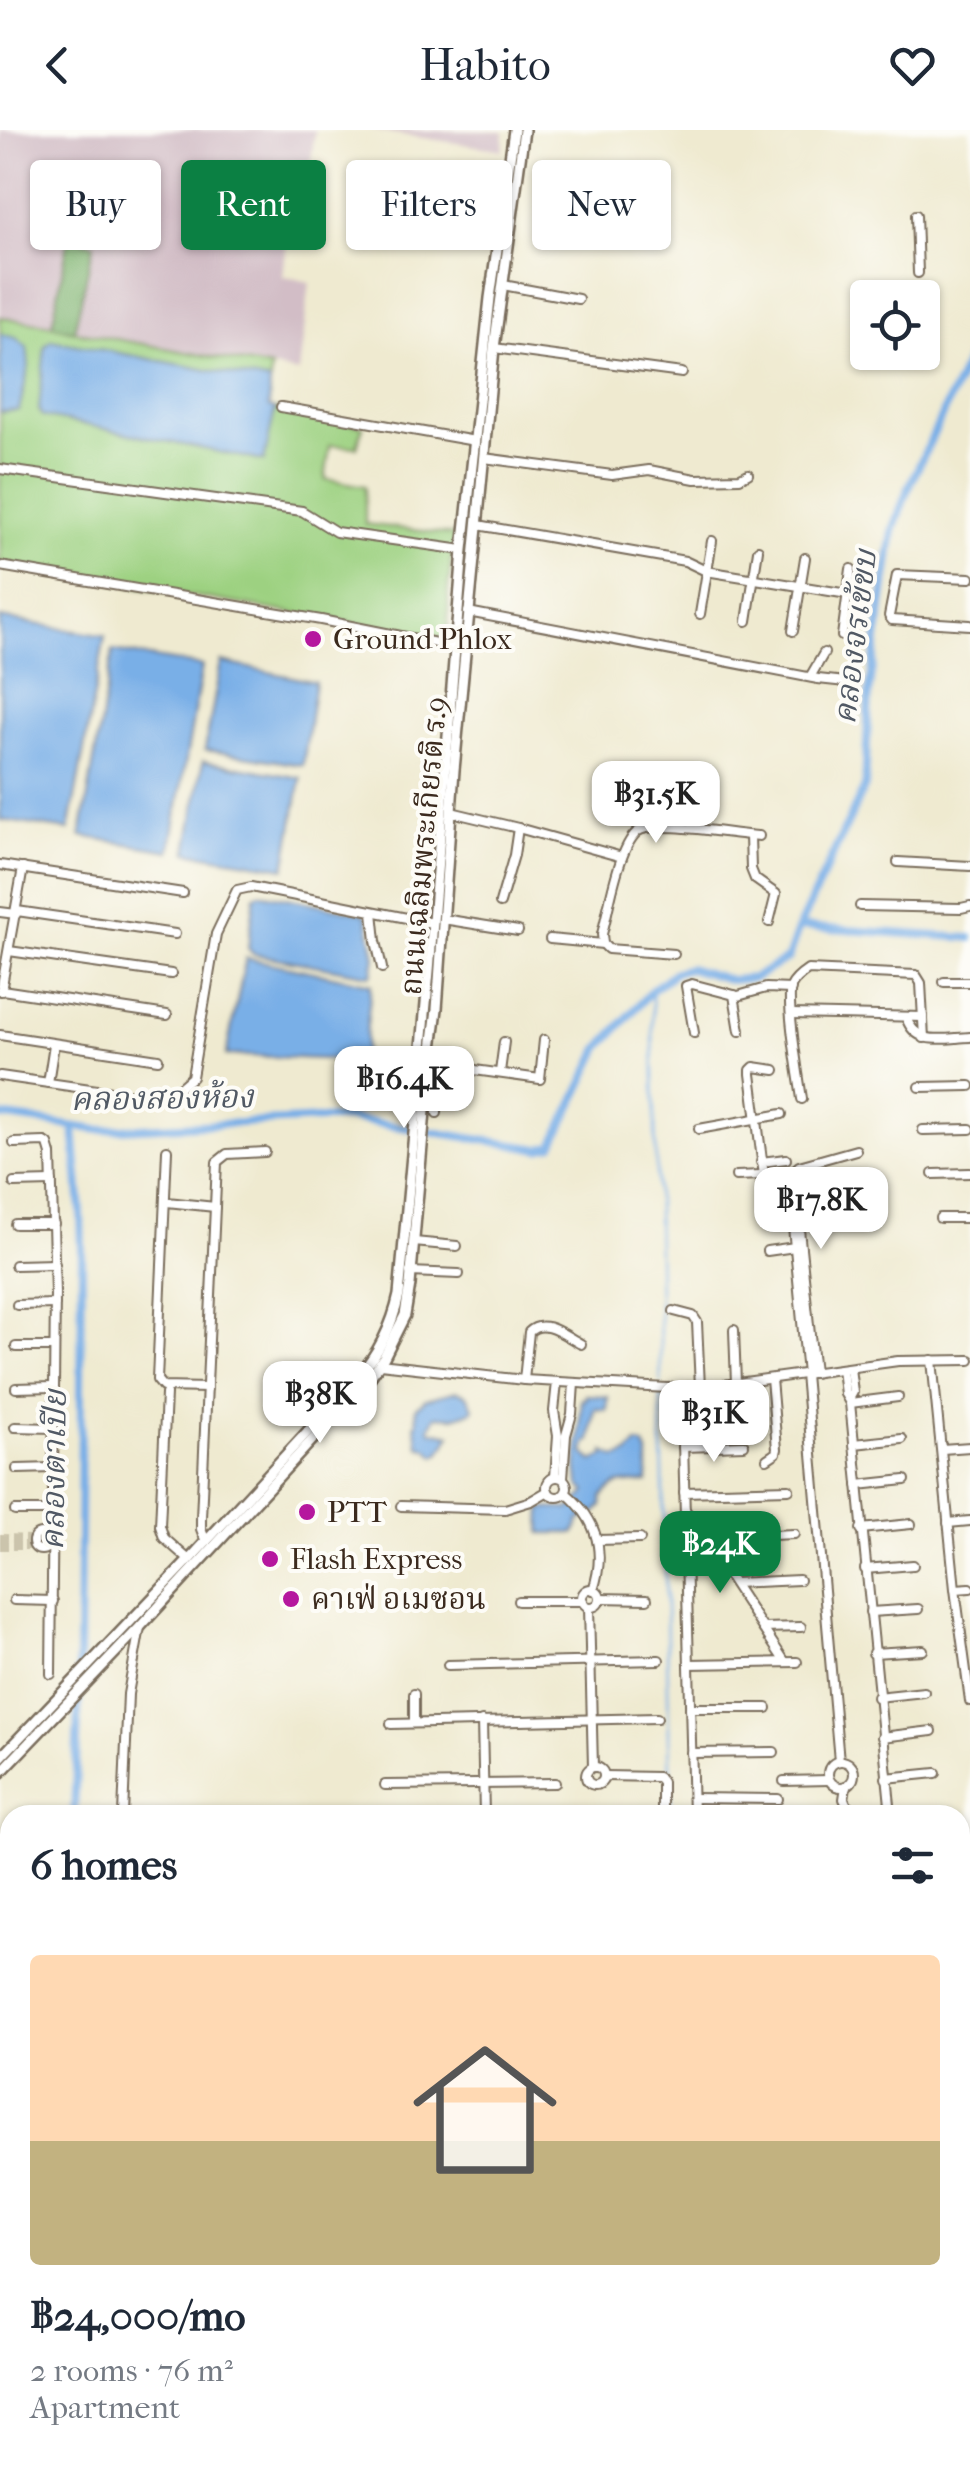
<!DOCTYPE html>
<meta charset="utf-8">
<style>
:root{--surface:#fff;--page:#f2f2f3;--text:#1f2937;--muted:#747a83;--accent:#0b8043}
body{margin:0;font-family:"IM FELL French Canon","Noto Serif Thai",serif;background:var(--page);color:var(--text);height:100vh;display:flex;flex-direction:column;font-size:38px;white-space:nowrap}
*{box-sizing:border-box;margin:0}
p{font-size:32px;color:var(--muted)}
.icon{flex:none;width:55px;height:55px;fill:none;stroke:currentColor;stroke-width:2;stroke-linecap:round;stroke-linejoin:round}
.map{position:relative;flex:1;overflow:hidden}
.side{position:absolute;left:0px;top:1675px;width:970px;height:670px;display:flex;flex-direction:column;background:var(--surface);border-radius:30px 30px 0 0;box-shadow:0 2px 8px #0004}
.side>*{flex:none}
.banner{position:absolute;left:30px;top:30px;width:910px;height:90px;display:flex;gap:20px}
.controls{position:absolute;left:850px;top:150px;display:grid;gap:20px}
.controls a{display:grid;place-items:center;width:90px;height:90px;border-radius:10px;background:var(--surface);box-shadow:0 2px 8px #0004;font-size:50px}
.price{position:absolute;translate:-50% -85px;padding:0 22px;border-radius:20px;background:#fff;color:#222;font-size:32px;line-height:65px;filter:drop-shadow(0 2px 5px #0008)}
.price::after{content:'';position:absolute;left:50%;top:60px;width:30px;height:22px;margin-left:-15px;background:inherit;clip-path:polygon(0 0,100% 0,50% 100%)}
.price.selected{background:var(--accent);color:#fff}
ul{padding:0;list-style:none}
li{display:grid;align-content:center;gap:20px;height:530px;padding:0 30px}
li span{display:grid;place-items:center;height:310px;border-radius:10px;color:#555}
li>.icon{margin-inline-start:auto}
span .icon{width:180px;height:180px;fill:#fffc;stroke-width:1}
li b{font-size:42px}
h2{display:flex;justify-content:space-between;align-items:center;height:120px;padding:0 30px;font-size:42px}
.chip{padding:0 35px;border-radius:10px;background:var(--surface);box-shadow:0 2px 8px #0004;font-size:35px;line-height:90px}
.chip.selected{background:var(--accent);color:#fff}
header{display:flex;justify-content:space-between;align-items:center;height:130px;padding:0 30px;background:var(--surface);font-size:45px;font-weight:600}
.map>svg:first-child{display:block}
.industrial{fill:#d2bdc6}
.green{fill:#9dd181;stroke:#6c7e50;stroke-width:2.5}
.forest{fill:#7eb36f;stroke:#5c6e46;stroke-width:2.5}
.water{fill:#79afe7;stroke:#5a6c82;stroke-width:2.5}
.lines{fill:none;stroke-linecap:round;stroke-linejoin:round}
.stream{stroke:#79afe7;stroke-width:2.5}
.canal{stroke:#79afe7;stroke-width:8}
.minor-tunnel{stroke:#cbc4ac;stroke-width:8;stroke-dasharray:8 4;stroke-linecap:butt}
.minor-casing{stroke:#7a6d5c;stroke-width:12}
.major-casing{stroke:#7a6d5c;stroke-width:14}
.minor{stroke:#fff;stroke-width:8}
.major{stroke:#fff;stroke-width:9}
.poi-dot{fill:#b5179e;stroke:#fdfcf7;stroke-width:4}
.labels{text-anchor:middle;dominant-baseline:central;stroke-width:8;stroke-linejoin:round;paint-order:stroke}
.poi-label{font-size:30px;fill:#3b2a1e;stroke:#fdfcf7;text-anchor:start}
.street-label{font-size:30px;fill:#3b2a1e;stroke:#fdfcf7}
.water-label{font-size:32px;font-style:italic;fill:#515964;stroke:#fdfcf7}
</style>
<header><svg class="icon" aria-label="back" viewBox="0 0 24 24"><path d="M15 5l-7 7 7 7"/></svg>Habito<svg class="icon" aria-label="heart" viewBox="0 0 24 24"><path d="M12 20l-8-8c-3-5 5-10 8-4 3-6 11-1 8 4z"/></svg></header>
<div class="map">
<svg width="970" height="2345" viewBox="0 0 970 2345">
<rect width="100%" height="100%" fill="#fdfcf7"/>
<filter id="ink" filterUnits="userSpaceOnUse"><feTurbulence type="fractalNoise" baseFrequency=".01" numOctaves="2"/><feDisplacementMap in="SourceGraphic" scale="20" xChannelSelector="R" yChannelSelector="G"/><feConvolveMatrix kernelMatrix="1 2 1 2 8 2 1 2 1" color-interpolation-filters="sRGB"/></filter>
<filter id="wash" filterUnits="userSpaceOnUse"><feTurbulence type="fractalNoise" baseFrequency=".0048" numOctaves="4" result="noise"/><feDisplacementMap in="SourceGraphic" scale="40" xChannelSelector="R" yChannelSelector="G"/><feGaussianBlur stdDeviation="2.25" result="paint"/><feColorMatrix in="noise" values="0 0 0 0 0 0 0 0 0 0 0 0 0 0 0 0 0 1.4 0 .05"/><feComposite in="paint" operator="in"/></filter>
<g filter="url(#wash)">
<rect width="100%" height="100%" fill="#efead0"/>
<!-- industrial -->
<g class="industrial">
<path d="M0 0H315L309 44 295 43 283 146 310 152 299 243 74 201 94 115 70 107 52 195 0 187Z"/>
<path d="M369 0 504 1 503 20Z"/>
</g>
<!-- green -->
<path class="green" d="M0 187 52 195 74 201 271 238 270 252 51 210 39 280 42 286 263 331 275 279 363 296 357 317 330 315 325 349 365 356V394L454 405 448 461 449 510 0 433V282H4L16 208 0 204Z"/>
<!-- forest -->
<path class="forest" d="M69 107 94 114 74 201 52 195Z"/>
<!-- water -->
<g class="water">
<path d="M0 204 16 208 27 217 29 236 19 280 0 282Z"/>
<path d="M51 210 270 252 269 277 275 279 264 331 42 286 39 280 45 216Z"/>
<path d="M0 488 105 506 69 700 0 690Z"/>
<path d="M113 521 202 536 170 721 81 706Z"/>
<path d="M221 532 315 552 303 635 205 620Z"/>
<path d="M203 631 301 648 285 738 187 722Z"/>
<path d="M259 763 363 783 367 786 375 827 372 843 369 845 253 824 248 818 255 766Z"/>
<path d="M246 828 371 854 364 925 350 930 226 925Z"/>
<path d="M457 1261 467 1265 473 1278 472 1281 454 1287 436 1286 430 1297 431 1301 451 1305 441 1322 435 1326 428 1319 419 1316 415 1295 417 1293 416 1278 426 1269Z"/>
<path d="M586 1265 608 1267 607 1280 595 1279 590 1311 586 1313 584 1323 593 1331 605 1326V1322L617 1328 628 1324 637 1314 643 1315 648 1322V1352C626 1355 619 1347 602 1367V1376L596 1382 580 1390 575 1403H541L542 1378 570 1379 586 1362 579 1355 577 1337 582 1269 585 1270Z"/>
<path d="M739 1286 741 1298 738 1309 704 1310 706 1306C721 1306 726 1298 733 1287Z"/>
</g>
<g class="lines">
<!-- stream -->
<g class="stream">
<path d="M652 860 661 1253"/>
<path d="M661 1261 671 1685"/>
</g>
<!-- canal -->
<g class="canal">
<path d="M799 797 970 808"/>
<path d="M0 986 99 1000 344 988 540 1019 553 1015 600 918 652 860 675 842 689 838 731 850 754 848 788 828 799 797 865 656 869 564 893 401 907 361 970 225"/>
<path d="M74 997 81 1081 82 1122 79 1547"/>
<path d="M74 1685 79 1561"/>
<path d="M86 2335V2345"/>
</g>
</g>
</g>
<g filter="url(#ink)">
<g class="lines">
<!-- minor-tunnel -->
<g class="minor-tunnel">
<path d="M0 1408 34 1409"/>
<path d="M0 1416H34"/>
</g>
<!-- minor casing -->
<g class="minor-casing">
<g id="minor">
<path d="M916 85 918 143"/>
<path d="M503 155 578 169"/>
<path d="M494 218 682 243"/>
<path d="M281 277 475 311"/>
<path d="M484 328 612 345 649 340 695 349 740 348 748 344"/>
<path d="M0 339 302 381 336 402 463 420"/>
<path d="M478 395 685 431 706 441 848 464"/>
<path d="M0 436 321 490 456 517"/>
<path d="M970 448 897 445 889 486 892 490 970 495"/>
<path d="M468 482 818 549 855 553"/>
<path d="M700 484 712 411"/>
<path d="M747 491 758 420"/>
<path d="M793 501 805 428"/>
<path d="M842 506 851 439"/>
<path d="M810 547 824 523"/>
<path d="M451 682 518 698 622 727"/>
<path d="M750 706 751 739 755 749 776 764 769 792"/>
<path d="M898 732 970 736"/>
<path d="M0 735 183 763"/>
<path d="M500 773 514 725 518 698"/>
<path d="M860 776 961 778 970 776"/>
<path d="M17 781 175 804"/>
<path d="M0 782 16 784"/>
<path d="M373 782 376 811 382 838"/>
<path d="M443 789 518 801"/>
<path d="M550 809 603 814"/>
<path d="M9 821 171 844"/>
<path d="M674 824 608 819 603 814 602 804C609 778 618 719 637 702 651 689 736 705 759 706"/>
<path d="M944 852H970"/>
<path d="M2 860 167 885"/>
<path d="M1 861 23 738"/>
<path d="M734 865 740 901"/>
<path d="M792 884 923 887"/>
<path d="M906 887C916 917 944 908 970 907"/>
<path d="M694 903 686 856 692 854 738 866 766 858 791 859"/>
<path d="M0 905 158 929"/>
<path d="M431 934 540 949 544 910"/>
<path d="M775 940 754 937 751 940V944L767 1069 772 1075 786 1074 791 1076 807 1244"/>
<path d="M500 942 504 912"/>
<path d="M0 946 139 966"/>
<path d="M48 953 54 914"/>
<path d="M920 957 970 956"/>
<path d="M178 959 192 947 216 804 237 760 251 757 432 793"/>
<path d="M802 969C799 948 786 873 791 857 794 850 802 844 808 840L916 845 921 853 924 908"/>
<path d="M437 983 440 935"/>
<path d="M699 999 782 984"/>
<path d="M923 1000 970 999"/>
<path d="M14 1013 45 1012 48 1014 51 1024 55 1163 51 1544"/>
<path d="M167 1020 157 1250 163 1257 207 1258"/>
<path d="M761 1032 786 1029"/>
<path d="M933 1044 970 1043"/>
<path d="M736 1046 762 1045"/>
<path d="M14 1053 52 1052"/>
<path d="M167 1072 215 1077"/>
<path d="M798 1076 832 1072 834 1069 833 1054"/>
<path d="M940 1088H970"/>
<path d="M15 1094H54"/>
<path d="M414 1112 457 1116"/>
<path d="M767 1121 795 1117"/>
<path d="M15 1135 55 1134"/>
<path d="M410 1142 459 1144"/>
<path d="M17 1175 55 1174"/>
<path d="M674 1181 693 1186 697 1192 700 1257"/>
<path d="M734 1200 736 1253"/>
<path d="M16 1217H54"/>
<path d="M932 1230 955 1459 970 1571"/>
<path d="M380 1234 524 1250 667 1258 723 1255 898 1231 970 1230"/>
<path d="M842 1239 845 1264 850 1273 891 1685"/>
<path d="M814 1243 793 1041 799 1036 856 1020"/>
<path d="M805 1244 839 1631"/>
<path d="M524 1250 529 1202C544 1187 565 1206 581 1214"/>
<path d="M16 1258 53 1257"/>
<path d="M166 1264 160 1396 164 1408 189 1430"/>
<path d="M849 1269 853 1262 850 1238"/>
<path d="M850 1273 898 1267"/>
<path d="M689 1294 695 1295 718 1285 723 1255"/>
<path d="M15 1297 53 1298"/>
<path d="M854 1314 902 1309"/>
<path d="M683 1317 744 1315"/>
<path d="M942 1319 970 1317"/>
<path d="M767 1329 776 1323 777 1319 771 1249"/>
<path d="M17 1339 54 1338"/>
<path d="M555 1347 558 1306 554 1281 557 1252"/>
<circle cx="557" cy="1357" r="10"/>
<path d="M563 1348 566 1305 572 1284 574 1253"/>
<path d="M858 1355 905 1350"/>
<path d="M684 1362 789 1359"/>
<path d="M566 1363C597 1389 606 1422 593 1460"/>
<path d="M401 1376 505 1379 531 1371 548 1361"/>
<path d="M15 1381H54"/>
<path d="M686 1381 785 1532"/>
<path d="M948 1393 970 1391"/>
<path d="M861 1399 911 1394"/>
<circle cx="41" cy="1412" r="8"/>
<path d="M705 1408 794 1404"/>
<path d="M597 1410 640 1409"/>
<path d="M206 1412 201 1399V1388L217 1032 227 1024 265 1022"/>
<path d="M865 1439 913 1435"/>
<path d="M734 1453 799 1450"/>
<path d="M955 1459 970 1458"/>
<circle cx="591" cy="1468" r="9"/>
<path d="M600 1468 647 1469"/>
<path d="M14 1470 53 1471"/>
<path d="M518 1471H583"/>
<path d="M589 1477 593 1637"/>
<path d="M870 1482 918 1479"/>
<path d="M763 1498 801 1497"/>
<path d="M873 1523 923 1520"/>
<path d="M689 1534 797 1532"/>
<path d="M448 1535 659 1530"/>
<path d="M414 1564V1593"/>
<path d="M877 1567 924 1562"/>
<path d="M690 1578H767"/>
<path d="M482 1591 484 1685"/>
<path d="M391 1594 657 1588"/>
<path d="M882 1607 932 1601"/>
<path d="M691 1623 774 1622"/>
<circle cx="841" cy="1644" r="13"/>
<circle cx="595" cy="1646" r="9"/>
<path d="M605 1646 658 1647 662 1652V1685"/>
<path d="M886 1648 936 1643"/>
<path d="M784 1651 829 1650"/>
<path d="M385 1655 555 1653"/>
<path d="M846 1656 844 1669 852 1685"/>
<path d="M693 1668 778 1669"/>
<path d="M123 1685 128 1564 140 1497"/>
<path d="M693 1685 683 1312C685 1288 692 1289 711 1279L716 1256"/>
<path d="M960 1784 970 1798"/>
<path d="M960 1846 970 1860"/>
<path d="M960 1914 970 1913"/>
<path d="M960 1965 970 1964"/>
<path d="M0 1998H10"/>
<path d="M960 2013 970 2012"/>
<path d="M960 2061 970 2060"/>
<path d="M960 2109H970"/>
<path d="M960 2155 970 2156"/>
<path d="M960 2184 970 2185"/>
<path d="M960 2225 970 2226"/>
<path d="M960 2289 964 2258 970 2253"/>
<path d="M960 2333 970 2334"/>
<path d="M160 2335 161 2345"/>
<path d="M272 2335 273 2345"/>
<path d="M395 2335 396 2345"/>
<path d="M519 2335 520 2345"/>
<path d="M797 2335 799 2345"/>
<path d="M919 2345 920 2335"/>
</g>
</g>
<!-- major casing -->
<g class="major-casing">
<g id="major">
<path d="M0 1628 189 1430 357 1248C379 1223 392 1197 399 1165L429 841 463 420 490 168 514 0"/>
<path d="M0 1643 140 1497 371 1246 384 1227 405 1185 410 1155 427 958 437 879 454 640 494 218 524 0"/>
</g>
</g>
<!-- minor -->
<use href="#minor" class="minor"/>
<!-- major -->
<use href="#major" class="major"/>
</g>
</g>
<!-- markers -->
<g class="poi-dot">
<circle cx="313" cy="509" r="10"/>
<circle cx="307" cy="1382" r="10"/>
<circle cx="270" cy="1429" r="10"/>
<circle cx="291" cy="1469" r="10"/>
</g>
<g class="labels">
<!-- poi labels -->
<g class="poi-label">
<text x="333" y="509">Ground Phlox</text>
<text x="327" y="1382">PTT</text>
<text x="290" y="1429">Flash Express</text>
<text x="311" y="1469">คาเฟ่ อเมซอน</text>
</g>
<!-- street labels -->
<g class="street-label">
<text transform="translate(424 716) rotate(-85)">ถนนเฉลิมพระเกียรติ ร.9</text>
</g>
<!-- water labels -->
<g class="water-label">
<text transform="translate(855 507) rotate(-83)">คลองจรเข้ขบ</text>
<text transform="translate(162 968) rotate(-1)">คลองสองห้อง</text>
<text transform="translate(54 1340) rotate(-89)">คลองตาเปีย</text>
</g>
</g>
</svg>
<div class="controls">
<a><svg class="icon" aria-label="locate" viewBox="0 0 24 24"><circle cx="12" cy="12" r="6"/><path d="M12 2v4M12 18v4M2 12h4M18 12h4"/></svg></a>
</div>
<b class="price" style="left:656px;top:716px">฿31.5K</b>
<b class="price" style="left:404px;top:1001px">฿16.4K</b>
<b class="price" style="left:821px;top:1122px">฿17.8K</b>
<b class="price" style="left:320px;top:1316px">฿38K</b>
<b class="price" style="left:714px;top:1335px">฿31K</b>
<b class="price selected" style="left:720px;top:1466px">฿24K</b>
<div class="banner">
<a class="chip">Buy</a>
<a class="chip selected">Rent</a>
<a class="chip">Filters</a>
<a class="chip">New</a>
</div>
<section class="side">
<h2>6 homes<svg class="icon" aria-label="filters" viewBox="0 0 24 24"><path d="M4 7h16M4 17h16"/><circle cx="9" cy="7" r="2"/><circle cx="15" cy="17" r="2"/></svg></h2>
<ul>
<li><span style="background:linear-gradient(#ffd9b3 60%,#c2b280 0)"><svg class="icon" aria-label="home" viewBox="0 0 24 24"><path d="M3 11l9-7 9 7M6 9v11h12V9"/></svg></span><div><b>฿24,000/mo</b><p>2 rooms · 76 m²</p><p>Apartment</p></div></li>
</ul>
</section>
</div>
